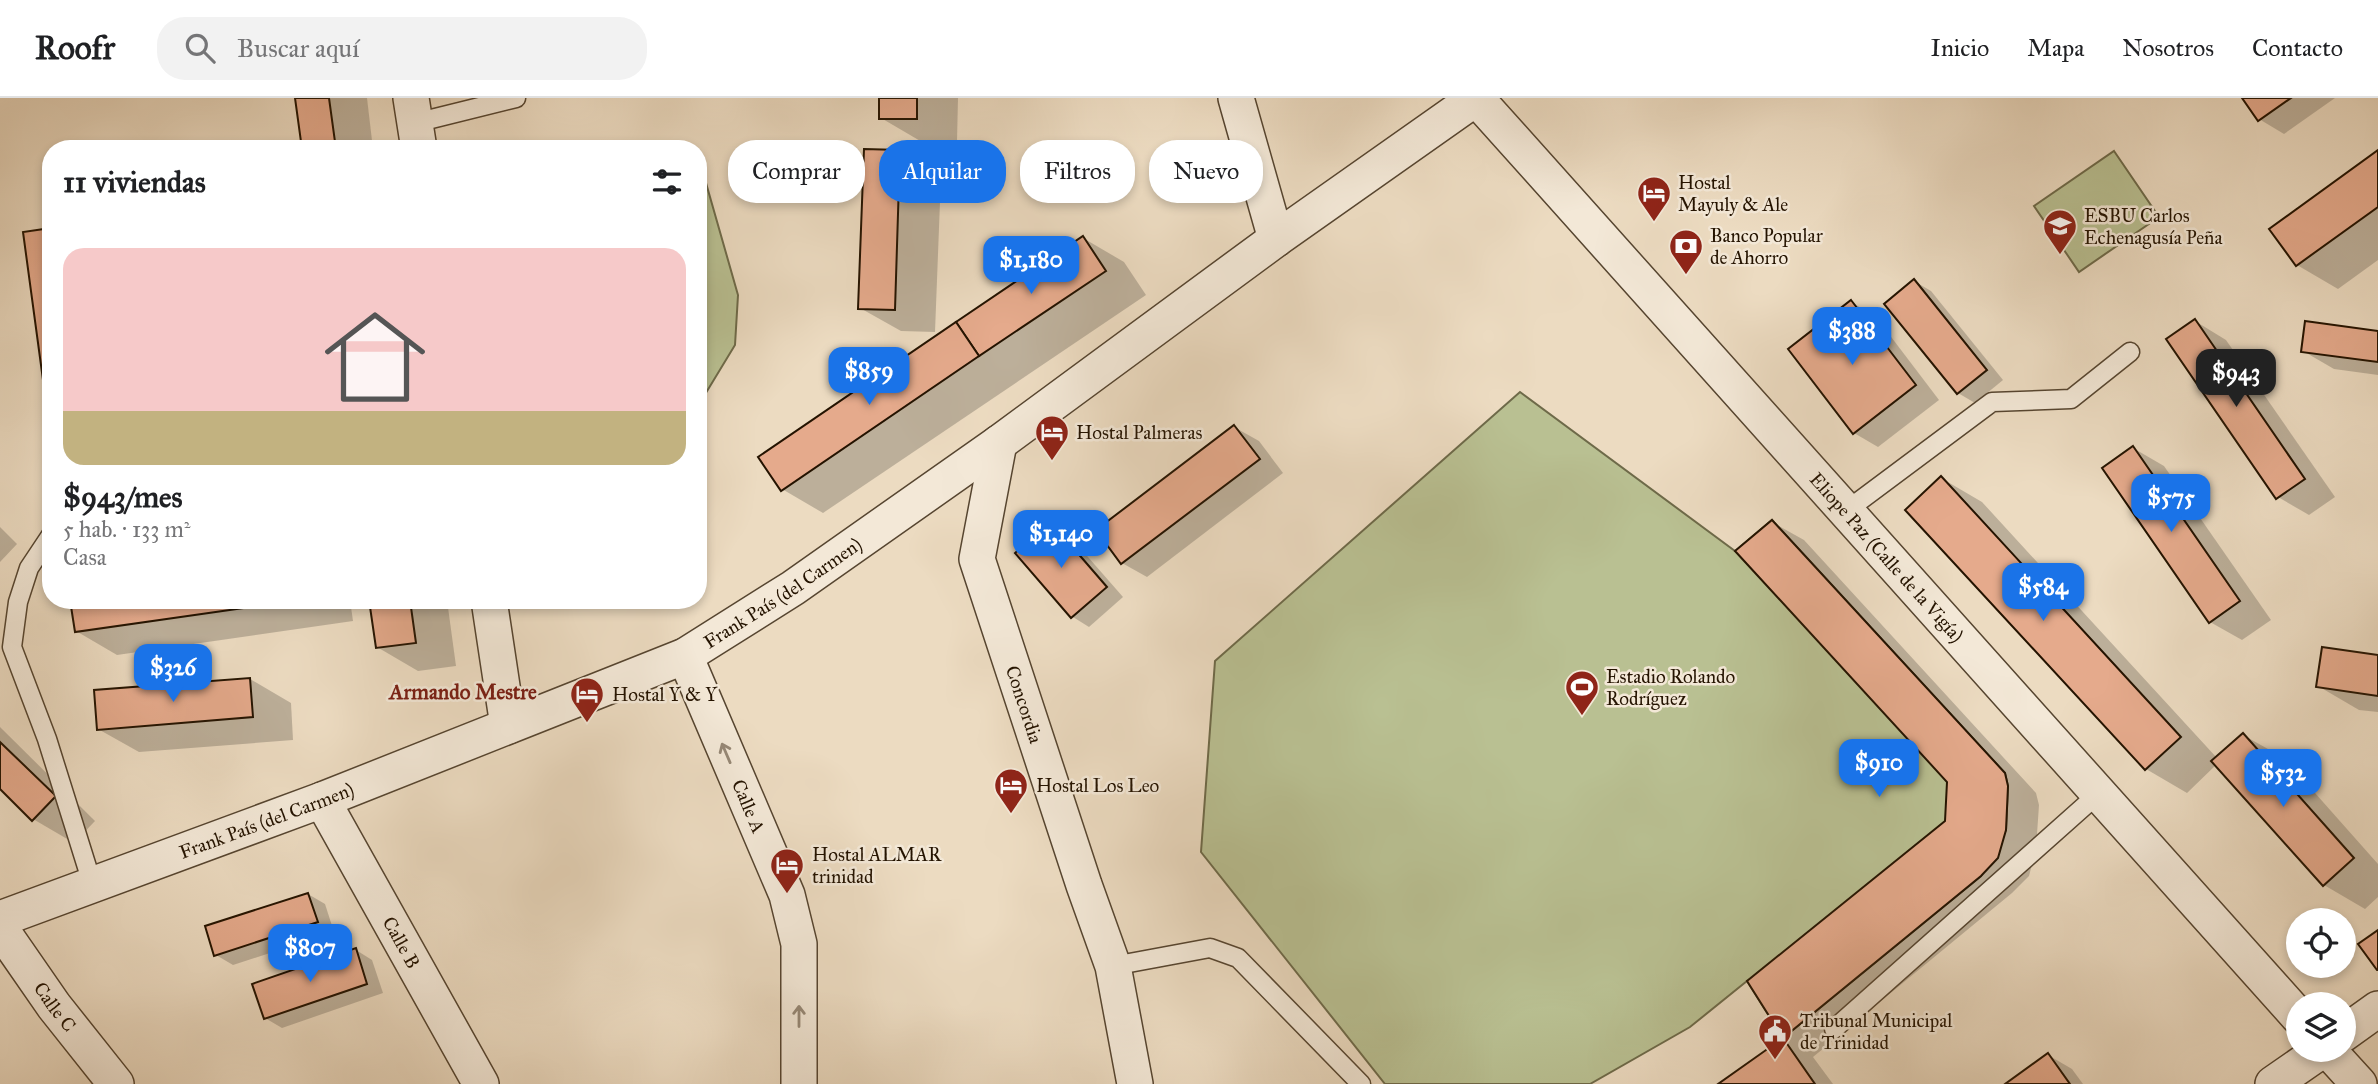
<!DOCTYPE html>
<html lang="es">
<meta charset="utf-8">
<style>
:root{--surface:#fff;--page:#f2f2f2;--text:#202124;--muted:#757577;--line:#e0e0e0;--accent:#1a73e8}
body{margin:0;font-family:"IM FELL Great Primer",serif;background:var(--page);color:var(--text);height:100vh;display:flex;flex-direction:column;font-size:26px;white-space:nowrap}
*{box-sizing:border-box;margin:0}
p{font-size:23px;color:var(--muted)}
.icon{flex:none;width:38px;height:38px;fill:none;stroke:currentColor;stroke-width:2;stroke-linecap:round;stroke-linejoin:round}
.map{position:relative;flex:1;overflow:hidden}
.side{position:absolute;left:42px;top:42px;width:665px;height:469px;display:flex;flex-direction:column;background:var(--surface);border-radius:28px;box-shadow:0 4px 10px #0003}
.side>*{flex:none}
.banner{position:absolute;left:728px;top:42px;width:665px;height:63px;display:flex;gap:14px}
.fabs{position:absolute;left:2286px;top:810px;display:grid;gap:14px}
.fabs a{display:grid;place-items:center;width:70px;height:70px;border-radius:50%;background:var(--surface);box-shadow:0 4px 10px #0003;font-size:35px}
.price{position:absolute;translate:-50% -60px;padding:0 16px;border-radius:14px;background:var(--accent);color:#fff;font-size:23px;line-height:46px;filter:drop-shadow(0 2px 4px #0008)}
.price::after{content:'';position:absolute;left:50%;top:42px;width:21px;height:16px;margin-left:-10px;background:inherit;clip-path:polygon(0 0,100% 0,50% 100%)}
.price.on{background:#222;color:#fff}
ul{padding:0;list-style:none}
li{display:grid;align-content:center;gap:14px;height:371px;padding:0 21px}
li+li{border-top:2px solid var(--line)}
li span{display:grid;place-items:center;height:217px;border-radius:21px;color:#555}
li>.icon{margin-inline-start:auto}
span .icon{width:126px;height:126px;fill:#fffc;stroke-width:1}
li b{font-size:30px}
h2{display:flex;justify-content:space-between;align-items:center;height:84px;padding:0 21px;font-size:30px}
.pill{padding:0 24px;border-radius:28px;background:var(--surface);box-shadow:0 4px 10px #0003;font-size:24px;line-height:63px}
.pill.on{background:var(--accent);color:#fff}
header{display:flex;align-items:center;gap:42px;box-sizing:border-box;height:98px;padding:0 35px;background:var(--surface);border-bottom:2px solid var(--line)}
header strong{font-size:33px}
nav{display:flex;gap:38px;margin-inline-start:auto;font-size:24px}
.search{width:490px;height:63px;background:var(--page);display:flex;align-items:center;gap:18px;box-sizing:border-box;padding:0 24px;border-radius:28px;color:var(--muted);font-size:26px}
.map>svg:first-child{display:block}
.green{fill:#b9c092;stroke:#6e6a49;stroke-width:2}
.shadow{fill:#0003}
.building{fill:#e5aa8c;stroke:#241300;stroke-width:2}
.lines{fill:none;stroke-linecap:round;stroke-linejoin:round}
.lane-casing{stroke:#564530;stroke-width:21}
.street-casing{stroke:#564530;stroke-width:38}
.lane{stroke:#f3e8d7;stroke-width:18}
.street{stroke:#f3e8d7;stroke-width:35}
.oneway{stroke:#968876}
.labels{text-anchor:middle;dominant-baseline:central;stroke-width:5;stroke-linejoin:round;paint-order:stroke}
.poi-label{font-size:19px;fill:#241300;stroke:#f3e8d7;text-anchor:start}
.street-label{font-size:19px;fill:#241300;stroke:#f3e8d7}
.neighbourhood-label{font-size:21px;font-weight:bold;fill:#7a1f14;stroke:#f3e8d7}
</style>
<header>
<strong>Roofr</strong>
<div class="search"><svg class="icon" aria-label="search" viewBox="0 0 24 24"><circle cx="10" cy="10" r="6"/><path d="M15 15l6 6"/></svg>Buscar aquí</div>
<nav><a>Inicio</a><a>Mapa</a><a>Nosotros</a><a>Contacto</a></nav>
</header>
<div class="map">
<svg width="2378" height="986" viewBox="0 0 2378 986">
<rect width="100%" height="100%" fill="#ecdbc1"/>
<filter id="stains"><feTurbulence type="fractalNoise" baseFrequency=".00286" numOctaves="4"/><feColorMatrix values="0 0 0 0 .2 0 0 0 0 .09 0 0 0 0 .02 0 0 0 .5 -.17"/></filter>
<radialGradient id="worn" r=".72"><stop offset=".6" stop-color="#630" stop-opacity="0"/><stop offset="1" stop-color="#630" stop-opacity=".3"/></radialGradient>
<!-- green -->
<g class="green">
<path d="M2114 53 2159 119 2079 174 2034 108Z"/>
<path d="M698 57 738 197 735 247 698 308Z"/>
<path d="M1520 294 1735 453 1772 422 2005 675 2008 688 2006 732 1981 778 1783 940 1747 883 1690 929 1590 986H1385L1201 754 1215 563Z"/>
</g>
<!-- shadow -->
<g class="shadow">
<path d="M297 0H367L373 51H304Z"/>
<path d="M881 0H958L957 44H922L881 20Z"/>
<path d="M2244 0H2335L2284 36 2259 21Z"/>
<path d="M900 54 941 78 935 234 901 233 860 210Z"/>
<path d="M2378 54V162L2338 191 2297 167Z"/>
<path d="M1083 140 1124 164 1146 197 823 415 782 391Z"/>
<path d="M1914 183 1931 193 2003 282 1975 305 1958 295Z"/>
<path d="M1851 204 1876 219 1939 302 1878 349 1854 335Z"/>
<path d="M2195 223 2226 242 2335 399 2309 417 2278 399Z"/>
<path d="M2378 234V277L2334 271 2303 253Z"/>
<path d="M1234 329 1259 343 1283 375 1147 479 1122 465Z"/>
<path d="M2133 350 2164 368 2271 522 2242 542 2210 524Z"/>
<path d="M1941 380 1982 404 2217 660 2243 637 2284 660 2378 766V799L2365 811 2324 787 2217 666 2187 695 2146 671Z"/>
<path d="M1772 424 1804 442 2036 695 2039 707 2036 751 2029 778 2012 795 1813 959 1833 986H1721L1786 941 1750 883 1947 724 1949 683Z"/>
<path d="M1050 426 1067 435 1123 499 1089 529 1073 519 1017 455Z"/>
<path d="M0 429 17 446 0 464Z"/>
<path d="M72 502H350L353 523 117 557 76 533Z"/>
<path d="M371 502H447L456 568 418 573 377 549Z"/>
<path d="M607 502H621L618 507Z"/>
<path d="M2378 559V614L2359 612 2318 588Z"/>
<path d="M250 581 291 605 293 642 139 654 98 631Z"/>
<path d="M0 629 95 723 74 745 33 721 0 689Z"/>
<path d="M308 796 325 806 334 834 233 867 216 857Z"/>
<path d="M356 852 372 862 383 895 282 930 265 920Z"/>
<path d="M2048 957 2072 971 2083 986H2009Z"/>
</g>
<!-- building -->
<g class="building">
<path d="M295 0H329L336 51H302Z"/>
<rect x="879" y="0" width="38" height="21"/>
<path d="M2242 0H2291L2258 23Z"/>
<path d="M864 51 900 52 895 212 858 211Z"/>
<path d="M2378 52V109L2296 168 2269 131Z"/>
<path d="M51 130V341L23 134Z"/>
<path d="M1083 138 1106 173 979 258 956 224Z"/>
<path d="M1914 181 1987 272 1957 296 1884 206Z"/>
<path d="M1851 202 1916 287 1853 336 1788 251Z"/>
<path d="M2195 221 2305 381 2276 401 2166 241Z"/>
<path d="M2305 223 2378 233V264L2301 254Z"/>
<path d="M956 224 979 258 781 393 758 359Z"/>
<path d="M1234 327 1260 361 1121 466 1096 432Z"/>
<path d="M2133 348 2240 503 2209 525 2102 370Z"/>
<path d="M1941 378 2181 639 2145 672 1905 412Z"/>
<path d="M1772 422 2005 675 2008 688 2006 732 1998 760 1981 778 1783 940 1747 883 1945 723 1947 684 1735 453Z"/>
<path d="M1050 423 1107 489 1071 520 1015 455Z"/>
<path d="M70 502H299L75 534Z"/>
<path d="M369 502H410L416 545 376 550Z"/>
<path d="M2322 549 2378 557V598L2316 589Z"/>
<path d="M250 580 253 619 97 632 94 592Z"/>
<path d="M2243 635 2354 760 2323 788 2211 663Z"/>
<path d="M0 644 56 698 32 723 0 691Z"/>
<path d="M308 795 318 824 214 858 205 828Z"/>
<path d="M2378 832V872H2377L2358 846Z"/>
<path d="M356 850 367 886 264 921 252 886Z"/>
<path d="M1783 940 1815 986H1718Z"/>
<path d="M2048 955 2070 986H2005Z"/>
</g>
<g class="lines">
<!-- lane casing -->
<g class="lane-casing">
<g id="lane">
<path d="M415 25 516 0"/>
<path d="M1846 413 1992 304 2071 301 2130 254"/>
<path d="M51 437 29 470 18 504 12 549 47 641 92 785"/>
<path d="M1113 868 1210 850 1238 860 1361 986"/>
<path d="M1834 931 2098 696"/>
</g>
</g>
<!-- street casing -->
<g class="street-casing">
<g id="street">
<path d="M411 0 419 51"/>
<path d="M1236 0 1276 141"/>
<path id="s1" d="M1476 0 2298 918"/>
<path id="s2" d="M999 345 977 461 1084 787 1113 868 1135 986"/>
<path d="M489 502 508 628"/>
<path id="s3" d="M685 558 787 797 799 846V986"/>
<path id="s4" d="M322 702 481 986"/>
<path id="s5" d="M0 821 322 702 685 558 793 490 999 345 1276 141 1476 0"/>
<path id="s6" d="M0 830 54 908 116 986"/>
<path d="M2343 936 2378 911"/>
<path d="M2328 952 2359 986"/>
<path d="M2273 986 2322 952"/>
</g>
</g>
<!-- lane -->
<use href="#lane" class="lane"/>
<!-- street -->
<use href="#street" class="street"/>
</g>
<!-- one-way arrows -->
<defs><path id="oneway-shaft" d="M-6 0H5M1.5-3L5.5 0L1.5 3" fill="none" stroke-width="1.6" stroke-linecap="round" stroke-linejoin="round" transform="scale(1.75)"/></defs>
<g class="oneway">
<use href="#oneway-shaft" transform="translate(726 655) rotate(-113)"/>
<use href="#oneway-shaft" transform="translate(799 918) rotate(-90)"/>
</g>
<!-- icons -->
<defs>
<g id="hotel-pin" transform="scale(1.75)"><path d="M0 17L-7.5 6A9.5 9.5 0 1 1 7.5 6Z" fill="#8f2418" stroke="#f3e8d7"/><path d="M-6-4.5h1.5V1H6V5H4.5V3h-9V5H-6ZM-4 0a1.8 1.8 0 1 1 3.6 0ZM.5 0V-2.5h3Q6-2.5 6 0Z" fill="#fff"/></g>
<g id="school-pin" transform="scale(1.75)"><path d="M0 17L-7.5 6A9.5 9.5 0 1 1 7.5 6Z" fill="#8f2418" stroke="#f3e8d7"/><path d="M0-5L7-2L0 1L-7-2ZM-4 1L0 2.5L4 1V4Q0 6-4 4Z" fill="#fff"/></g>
<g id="bank-pin" transform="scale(1.75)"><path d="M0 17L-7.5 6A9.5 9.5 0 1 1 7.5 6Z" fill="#8f2418" stroke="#f3e8d7"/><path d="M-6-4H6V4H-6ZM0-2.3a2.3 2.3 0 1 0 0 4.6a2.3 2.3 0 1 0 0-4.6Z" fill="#fff"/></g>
<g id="stadium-pin" transform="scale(1.75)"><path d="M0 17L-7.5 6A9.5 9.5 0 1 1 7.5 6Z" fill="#8f2418" stroke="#f3e8d7"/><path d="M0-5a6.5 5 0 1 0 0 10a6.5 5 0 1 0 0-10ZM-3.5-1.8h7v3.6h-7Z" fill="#fff"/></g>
<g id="civic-pin" transform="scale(1.75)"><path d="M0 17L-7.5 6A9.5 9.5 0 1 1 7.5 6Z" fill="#8f2418" stroke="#f3e8d7"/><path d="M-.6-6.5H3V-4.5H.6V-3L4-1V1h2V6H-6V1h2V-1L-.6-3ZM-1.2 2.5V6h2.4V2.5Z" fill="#fff"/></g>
</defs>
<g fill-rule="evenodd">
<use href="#hotel-pin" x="1654" y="95"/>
<use href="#school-pin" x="2060" y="128"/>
<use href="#bank-pin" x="1686" y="148"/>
<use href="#hotel-pin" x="1052" y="334"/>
<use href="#stadium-pin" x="1582" y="589"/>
<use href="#hotel-pin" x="587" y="596"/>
<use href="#hotel-pin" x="1011" y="687"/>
<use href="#hotel-pin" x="787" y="767"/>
<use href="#civic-pin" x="1775" y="933"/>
</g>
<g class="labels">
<!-- poi labels -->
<g class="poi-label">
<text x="1678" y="84">Hostal<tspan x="1678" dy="22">Mayuly &amp; Ale</tspan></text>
<text x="2084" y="117">ESBU Carlos<tspan x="2084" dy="22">Echenagusía Peña</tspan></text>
<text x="1710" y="137">Banco Popular<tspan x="1710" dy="22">de Ahorro</tspan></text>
<text x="1076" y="334">Hostal Palmeras</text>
<text x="1606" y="578">Estadio Rolando<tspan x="1606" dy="22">Rodríguez</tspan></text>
<text x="612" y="596">Hostal Y &amp; Y</text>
<text x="1036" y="687">Hostal Los Leo</text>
<text x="812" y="756">Hostal ALMAR<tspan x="812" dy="22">trinidad</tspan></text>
<text x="1800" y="922">Tribunal Municipal<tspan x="1800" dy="22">de Trinidad</tspan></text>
</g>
<!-- street labels -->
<g class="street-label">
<text stroke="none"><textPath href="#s1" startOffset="616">Eliope Paz (Calle de la Vigía)</textPath></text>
<text stroke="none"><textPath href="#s5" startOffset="850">Frank País (del Carmen)</textPath></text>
<text stroke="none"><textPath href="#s2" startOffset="271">Concordia</textPath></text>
<text stroke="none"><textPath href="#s3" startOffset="163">Calle A</textPath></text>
<text stroke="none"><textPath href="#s5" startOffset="284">Frank País (del Carmen)</textPath></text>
<text stroke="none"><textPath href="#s4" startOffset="163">Calle B</textPath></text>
<text stroke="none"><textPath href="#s6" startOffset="96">Calle C</textPath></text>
</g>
<!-- neighbourhood labels -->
<g class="neighbourhood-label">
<text x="463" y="594">Armando Mestre</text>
</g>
</g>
<rect width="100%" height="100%" filter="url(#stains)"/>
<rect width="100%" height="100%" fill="url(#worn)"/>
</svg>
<div class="fabs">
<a><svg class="icon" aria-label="locate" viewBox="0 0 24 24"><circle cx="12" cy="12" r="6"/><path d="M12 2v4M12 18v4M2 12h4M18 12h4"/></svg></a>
<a><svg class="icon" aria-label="layers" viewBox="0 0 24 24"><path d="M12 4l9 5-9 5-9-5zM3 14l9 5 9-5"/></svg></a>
</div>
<b class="price" style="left:1031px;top:198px">$1,180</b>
<b class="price" style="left:1852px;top:269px">$388</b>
<b class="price" style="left:869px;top:309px">$859</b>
<b class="price on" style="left:2236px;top:311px">$943</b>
<b class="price" style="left:2171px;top:436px">$575</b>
<b class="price" style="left:1061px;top:472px">$1,140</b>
<b class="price" style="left:2043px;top:525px">$584</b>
<b class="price" style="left:173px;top:606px">$326</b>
<b class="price" style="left:1879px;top:701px">$910</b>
<b class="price" style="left:2283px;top:711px">$532</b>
<b class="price" style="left:310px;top:886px">$807</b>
<div class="banner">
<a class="pill">Comprar</a>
<a class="pill on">Alquilar</a>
<a class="pill">Filtros</a>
<a class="pill">Nuevo</a>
</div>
<section class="side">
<h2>11 viviendas<svg class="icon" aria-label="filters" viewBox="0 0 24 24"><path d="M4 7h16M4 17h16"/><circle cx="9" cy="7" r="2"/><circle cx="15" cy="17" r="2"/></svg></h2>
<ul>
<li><span style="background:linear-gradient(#f6c9c9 75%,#c2b280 0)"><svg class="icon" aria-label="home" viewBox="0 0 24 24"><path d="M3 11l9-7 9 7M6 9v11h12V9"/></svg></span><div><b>$943/mes</b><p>5 hab. · 133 m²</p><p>Casa</p></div></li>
</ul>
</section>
</div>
